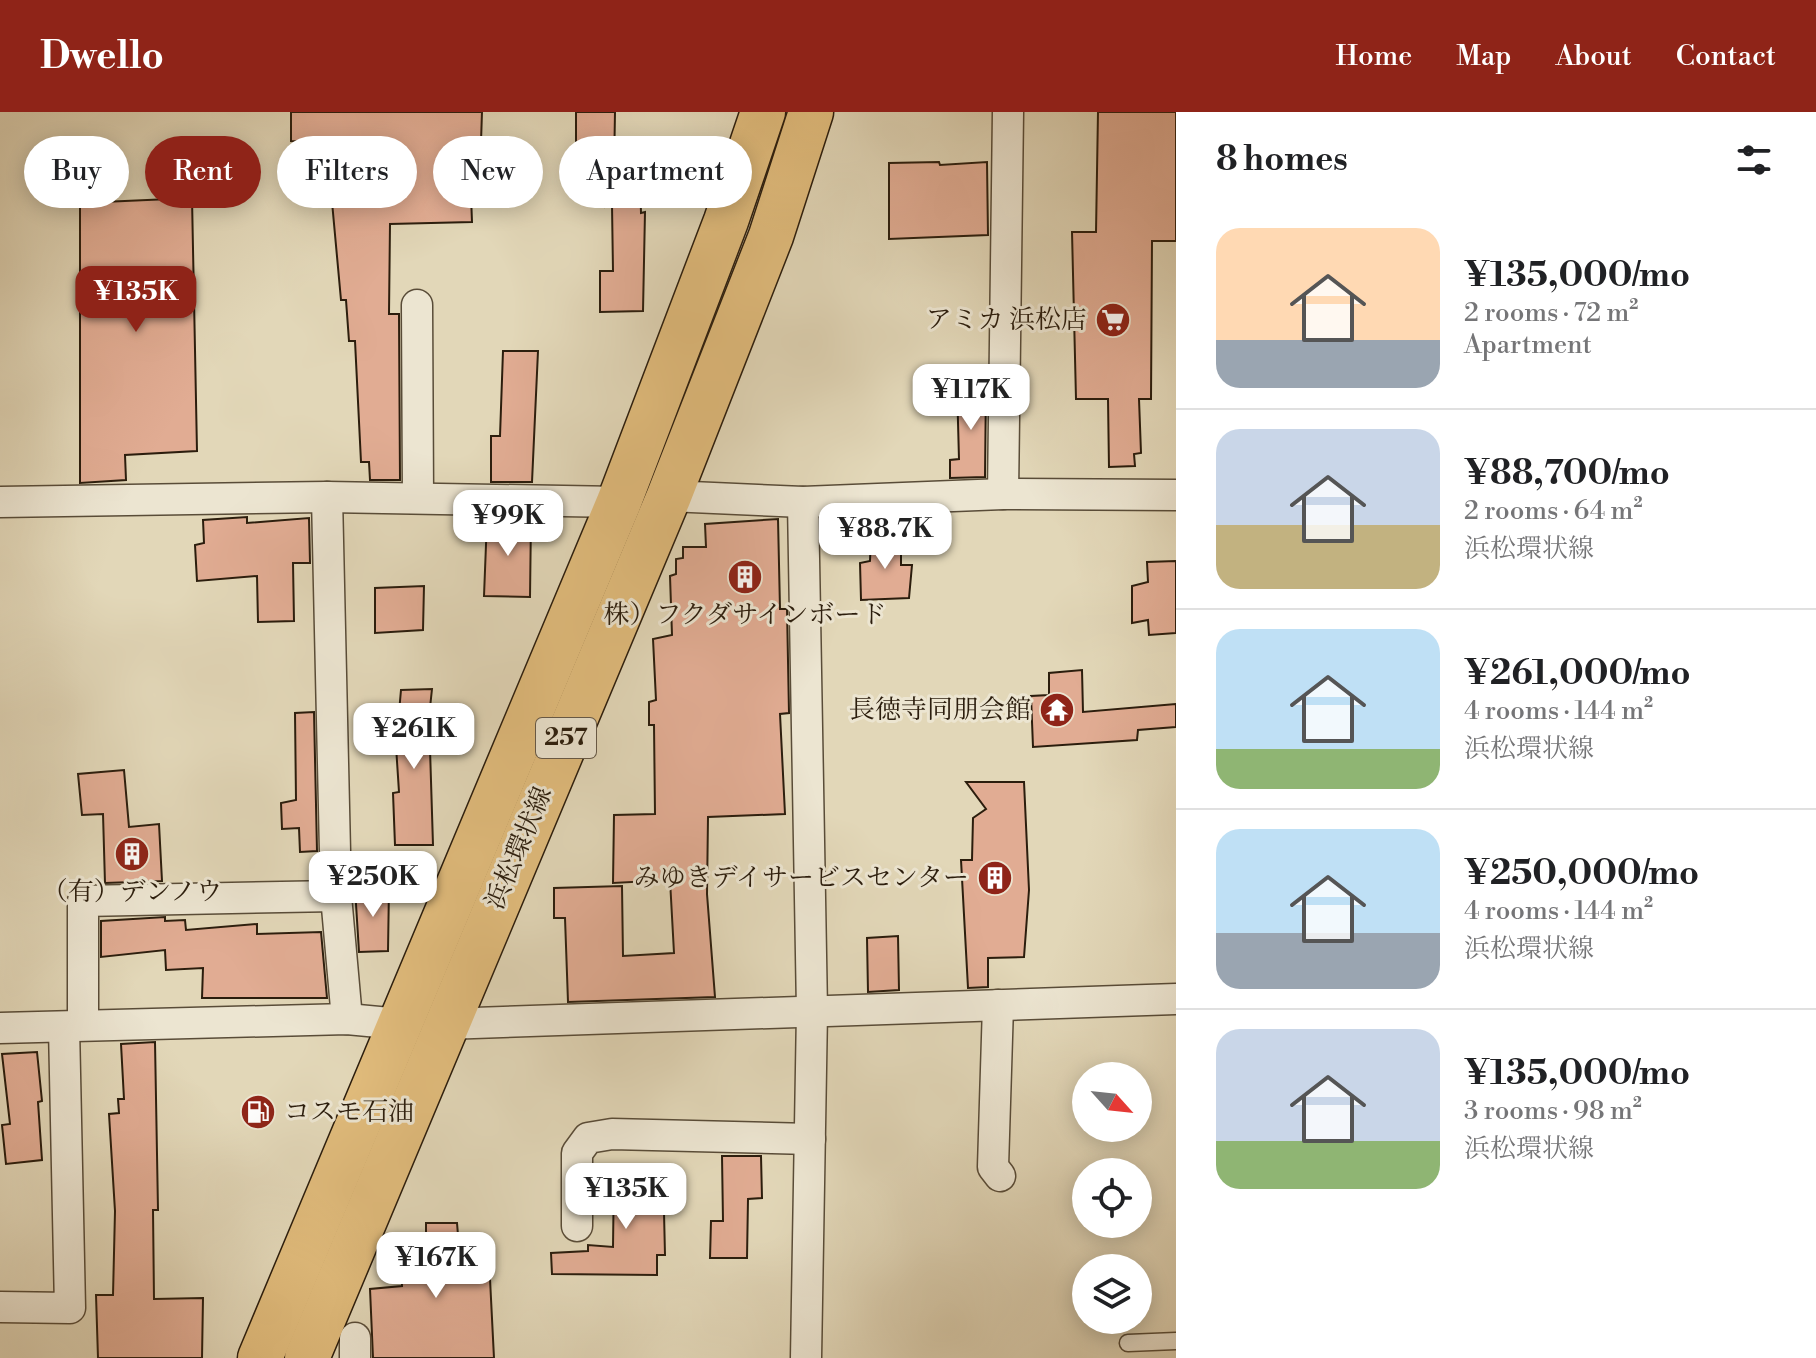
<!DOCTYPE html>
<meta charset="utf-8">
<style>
:root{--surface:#fff;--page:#f2f2f2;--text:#202124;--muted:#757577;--line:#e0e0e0;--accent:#8f2418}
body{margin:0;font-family:"Libre Bodoni","Noto Serif JP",serif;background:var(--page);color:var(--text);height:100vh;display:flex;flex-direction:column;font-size:30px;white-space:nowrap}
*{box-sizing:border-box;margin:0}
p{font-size:26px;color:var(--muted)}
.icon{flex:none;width:44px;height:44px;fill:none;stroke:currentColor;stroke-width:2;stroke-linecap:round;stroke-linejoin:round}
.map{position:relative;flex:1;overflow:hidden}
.drawer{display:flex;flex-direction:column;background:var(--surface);width:640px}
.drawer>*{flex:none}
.top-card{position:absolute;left:24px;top:24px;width:760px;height:72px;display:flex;gap:16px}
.needle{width:52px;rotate:117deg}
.tools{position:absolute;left:1072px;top:950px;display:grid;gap:16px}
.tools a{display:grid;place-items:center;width:80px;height:80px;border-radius:50%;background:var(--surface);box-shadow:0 4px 20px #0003;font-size:40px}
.price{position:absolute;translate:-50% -68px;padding:0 18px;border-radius:16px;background:#fff;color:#222;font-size:26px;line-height:52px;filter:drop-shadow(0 2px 4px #0008)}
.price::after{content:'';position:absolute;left:50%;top:48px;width:24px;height:18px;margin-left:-12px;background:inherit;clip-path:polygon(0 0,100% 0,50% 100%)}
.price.selected{background:var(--accent);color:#fff}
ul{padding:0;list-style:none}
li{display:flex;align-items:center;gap:24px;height:200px;padding:0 40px}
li+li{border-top:2px solid var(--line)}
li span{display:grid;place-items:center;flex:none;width:224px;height:160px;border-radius:24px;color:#555}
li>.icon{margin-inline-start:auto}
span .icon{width:96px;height:96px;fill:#fffc;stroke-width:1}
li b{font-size:34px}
h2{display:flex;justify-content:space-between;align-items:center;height:96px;padding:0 40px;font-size:34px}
.chip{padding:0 28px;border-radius:36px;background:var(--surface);box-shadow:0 4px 20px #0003;font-size:28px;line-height:72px}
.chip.selected{background:var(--accent);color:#fff}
header{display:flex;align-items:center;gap:48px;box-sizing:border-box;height:112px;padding:0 40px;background:var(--accent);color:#fff}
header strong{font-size:38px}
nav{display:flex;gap:44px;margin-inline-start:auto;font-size:28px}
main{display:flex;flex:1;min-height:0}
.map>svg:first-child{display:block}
.building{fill:#e1ac93;stroke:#2b1d0d;stroke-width:2}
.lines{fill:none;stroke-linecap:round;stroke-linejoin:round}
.service-casing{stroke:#594c38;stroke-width:19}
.minor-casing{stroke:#594c38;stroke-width:33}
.trunk-casing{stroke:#2b1d0d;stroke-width:47}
.service{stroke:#ece5d1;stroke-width:16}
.minor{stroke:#ece5d1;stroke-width:30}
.trunk{stroke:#e1bc7c;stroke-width:44}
.labels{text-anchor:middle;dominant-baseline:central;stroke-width:6;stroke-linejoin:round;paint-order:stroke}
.shield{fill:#ece5d1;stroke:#655948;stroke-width:2}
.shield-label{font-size:24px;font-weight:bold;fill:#2b1d0d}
.poi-label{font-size:26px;fill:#2b1d0d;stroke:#ece5d1;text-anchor:end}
.street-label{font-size:26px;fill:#2b1d0d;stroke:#ece5d1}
</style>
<header>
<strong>Dwello</strong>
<nav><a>Home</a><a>Map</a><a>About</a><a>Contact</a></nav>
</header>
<main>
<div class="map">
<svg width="1176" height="1246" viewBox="0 0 1176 1246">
<rect width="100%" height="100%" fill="#e2d7b8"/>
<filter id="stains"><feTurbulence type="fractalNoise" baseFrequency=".0025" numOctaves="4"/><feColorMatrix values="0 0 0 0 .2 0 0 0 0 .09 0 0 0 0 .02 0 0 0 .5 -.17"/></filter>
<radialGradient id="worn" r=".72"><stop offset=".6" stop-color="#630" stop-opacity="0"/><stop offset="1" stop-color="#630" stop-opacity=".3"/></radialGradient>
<!-- building -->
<g class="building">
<path d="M291 0H482L481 30H469L472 110 390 112 389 202H399L400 368H370L369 350H361L355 229H349L346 188H341L331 79H319L315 31 291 29Z"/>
<path d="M576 0H615L614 58 576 59Z"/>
<path d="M1098 0H1176V129H1152L1151 287H1139L1141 341 1134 342 1135 354 1109 355 1108 287H1076L1072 120H1096Z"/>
<path d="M939 50 940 53 987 50 988 123 889 127V51Z"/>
<path d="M607 65 640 66 641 101 645 100 643 199 600 200V159H613L612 93 605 95Z"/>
<path d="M192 86 197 339 125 343 126 368 80 371V91Z"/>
<path d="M503 239H538L532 370H491V324H500Z"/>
<path d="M986 271 985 365 950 366V348L959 347 957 273Z"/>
<path d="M247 405V411L309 406 310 451H293L294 509 258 510 257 464 197 469 195 433 204 431 203 408Z"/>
<path d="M531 406 530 485 484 484 487 407Z"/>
<path d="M778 407 780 497H787L789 601 780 602 785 702 708 705 707 782 715 885 568 890 565 806H554V776L622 774 623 844 674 841 670 768 613 771 614 703 655 702 654 613H649V590L656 588 653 527 672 523 670 464 676 462V447L683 446V435H706L705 412Z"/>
<path d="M871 424 901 425V453H912L909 486 861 488 860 451 870 449Z"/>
<path d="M1176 449V521L1149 523 1148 508 1132 511V474L1148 470 1147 450Z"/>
<path d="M424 474 423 518 375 521V476Z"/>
<path d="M1082 558 1083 600 1176 592V615L1138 618 1137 628 1033 635 1031 584 1049 583V561Z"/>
<path d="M432 577 429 605 433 733H395L393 681 399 680 396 634 401 578Z"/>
<path d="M314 600 317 739 300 740 299 716 282 717 281 691 296 688 295 601Z"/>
<path d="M124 658 129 715 159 712 162 769 105 771 103 702 82 703 78 662Z"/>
<path d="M966 670H1024L1029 778 1024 845 988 846V875L968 876 961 748H972L973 706 986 697Z"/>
<path d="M389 775 388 839 359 840 355 776Z"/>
<path d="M165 805V809L185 808 186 818 257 812V822L321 820 327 886H202L203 856 166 858 165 838 101 845V809Z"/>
<path d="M898 824 899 878 868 880 867 826Z"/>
<path d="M155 930 158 1098H153L154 1187 203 1186 202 1246H98L96 1183H113L115 1099 109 1002 119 1001 118 987H124L121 932Z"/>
<path d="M37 940 42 989 38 990 42 1048 6 1052 2 1013 10 1012 2 942Z"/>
<path d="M722 1044H761L762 1086 748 1087 747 1146H710L711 1109H723Z"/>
<path d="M663 1058 665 1143H657V1163L552 1162 551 1141 588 1139V1133L613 1135 614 1059Z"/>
<path d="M426 1111H457L458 1123 484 1124V1168L490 1167 494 1246H373L370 1177 402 1174 400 1126 426 1123Z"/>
</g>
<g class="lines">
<!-- service casing -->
<g class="service-casing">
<path id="service" d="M1128 1231 1176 1229"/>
</g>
<!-- minor casing -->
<g class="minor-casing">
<g id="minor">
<path d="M417 193 418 386"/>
<path d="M1003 382 1008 0"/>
<path d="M669 384 803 390 1003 382 1176 383"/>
<path d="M327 385 336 784 347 907"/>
<path d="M0 390 327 385 619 390"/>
<path d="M803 390 812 899 806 1246"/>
<path d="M998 893 993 1055 1000 1064"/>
<path d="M83 911V789L336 784"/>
<path d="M445 912 1176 887"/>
<path d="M0 916 347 907 400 912"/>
<path d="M577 1114V1041L588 1026 612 1022 810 1027"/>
<path d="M0 1195 70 1196 64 915"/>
<path d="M355 1226V1246"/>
</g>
</g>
<!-- trunk casing -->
<g class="trunk-casing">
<g id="trunk">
<path d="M260 1246 619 390 726 109 763 0"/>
<path d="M307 1246 669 384 771 124 811 0"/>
</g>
</g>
<!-- service -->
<use href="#service" class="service"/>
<!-- minor -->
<use href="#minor" class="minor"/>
<!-- trunk -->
<use href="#trunk" class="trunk"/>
</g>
<!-- icons -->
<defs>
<g id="supermarket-disc" transform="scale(1.8)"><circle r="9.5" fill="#8f2418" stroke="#ece5d1"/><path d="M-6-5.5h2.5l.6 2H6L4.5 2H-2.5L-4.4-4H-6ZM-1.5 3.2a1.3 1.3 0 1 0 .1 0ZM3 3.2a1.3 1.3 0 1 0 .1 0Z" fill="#fff"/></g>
<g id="building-disc" transform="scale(1.8)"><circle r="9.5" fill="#8f2418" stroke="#ece5d1"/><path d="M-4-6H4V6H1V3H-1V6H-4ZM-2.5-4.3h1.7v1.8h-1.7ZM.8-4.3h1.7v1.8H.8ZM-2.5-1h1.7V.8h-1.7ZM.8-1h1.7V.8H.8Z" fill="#fff"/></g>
<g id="temple-disc" transform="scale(1.8)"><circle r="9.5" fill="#8f2418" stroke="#ece5d1"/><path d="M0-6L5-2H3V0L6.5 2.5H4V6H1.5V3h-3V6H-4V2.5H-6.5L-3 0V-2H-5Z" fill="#fff"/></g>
<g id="fuel-disc" transform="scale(1.8)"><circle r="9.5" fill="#8f2418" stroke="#ece5d1"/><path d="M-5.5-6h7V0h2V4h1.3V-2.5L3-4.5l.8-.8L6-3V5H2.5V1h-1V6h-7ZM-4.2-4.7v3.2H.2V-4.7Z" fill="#fff"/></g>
</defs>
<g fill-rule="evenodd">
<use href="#supermarket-disc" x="1113" y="208"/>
<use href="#building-disc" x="745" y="465"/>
<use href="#temple-disc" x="1057" y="598"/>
<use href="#building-disc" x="132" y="742"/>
<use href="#building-disc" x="995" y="766"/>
<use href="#fuel-disc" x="258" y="1000"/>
</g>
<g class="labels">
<!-- shield labels -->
<rect class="shield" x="536" y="606" width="60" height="40" rx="6"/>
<g class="shield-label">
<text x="566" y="626">257</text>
</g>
<!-- poi labels -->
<g class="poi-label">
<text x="1087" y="208">アミカ 浜松店</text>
<text x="745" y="503" text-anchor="middle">株）フクダサインボード</text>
<text x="1031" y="598">長徳寺同朋会館</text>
<text x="969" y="766">みゆきデイサービスセンター</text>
<text x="132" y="780" text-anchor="middle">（有）デンノウ</text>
<text x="284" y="1000" text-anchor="start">コスモ石油</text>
</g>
<!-- street labels -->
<g class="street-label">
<text transform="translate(519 736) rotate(-67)">浜松環状線</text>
</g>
</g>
<rect width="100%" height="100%" filter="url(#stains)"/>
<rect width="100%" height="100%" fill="url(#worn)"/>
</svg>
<div class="tools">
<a><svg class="needle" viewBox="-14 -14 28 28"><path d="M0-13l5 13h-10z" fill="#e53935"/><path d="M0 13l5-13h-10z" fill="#757577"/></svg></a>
<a><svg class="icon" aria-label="locate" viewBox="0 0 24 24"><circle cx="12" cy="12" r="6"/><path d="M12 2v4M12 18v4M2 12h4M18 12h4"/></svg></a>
<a><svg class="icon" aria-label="layers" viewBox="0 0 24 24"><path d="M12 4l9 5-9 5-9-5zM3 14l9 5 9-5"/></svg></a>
</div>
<b class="price selected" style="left:136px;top:222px">¥135K</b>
<b class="price" style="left:971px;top:320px">¥117K</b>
<b class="price" style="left:508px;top:446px">¥99K</b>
<b class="price" style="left:885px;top:459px">¥88.7K</b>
<b class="price" style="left:414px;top:659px">¥261K</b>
<b class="price" style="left:373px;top:807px">¥250K</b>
<b class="price" style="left:626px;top:1119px">¥135K</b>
<b class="price" style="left:436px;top:1188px">¥167K</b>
<div class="top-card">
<a class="chip">Buy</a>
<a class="chip selected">Rent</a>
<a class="chip">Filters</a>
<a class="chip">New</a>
<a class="chip">Apartment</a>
</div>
</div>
<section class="drawer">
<h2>8 homes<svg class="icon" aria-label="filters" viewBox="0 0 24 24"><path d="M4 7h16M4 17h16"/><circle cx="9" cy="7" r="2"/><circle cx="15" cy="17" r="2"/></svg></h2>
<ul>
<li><span style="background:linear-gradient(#ffd9b3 70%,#9aa5b1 0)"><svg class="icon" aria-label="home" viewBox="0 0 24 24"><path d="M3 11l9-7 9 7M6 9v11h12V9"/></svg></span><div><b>¥135,000/mo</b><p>2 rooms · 72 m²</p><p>Apartment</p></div></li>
<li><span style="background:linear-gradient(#c9d6e8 60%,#c2b280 0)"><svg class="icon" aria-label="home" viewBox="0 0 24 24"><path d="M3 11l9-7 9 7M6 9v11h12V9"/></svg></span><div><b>¥88,700/mo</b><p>2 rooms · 64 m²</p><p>浜松環状線</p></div></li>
<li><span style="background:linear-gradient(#bfe0f5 75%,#8fb573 0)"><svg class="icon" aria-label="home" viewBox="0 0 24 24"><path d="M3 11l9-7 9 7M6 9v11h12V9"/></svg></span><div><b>¥261,000/mo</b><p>4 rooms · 144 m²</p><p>浜松環状線</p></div></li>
<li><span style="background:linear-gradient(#bfe0f5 65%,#9aa5b1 0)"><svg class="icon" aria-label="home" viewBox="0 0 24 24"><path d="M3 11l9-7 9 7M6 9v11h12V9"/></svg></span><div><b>¥250,000/mo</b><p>4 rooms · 144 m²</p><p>浜松環状線</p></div></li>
<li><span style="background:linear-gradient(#c9d6e8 70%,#8fb573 0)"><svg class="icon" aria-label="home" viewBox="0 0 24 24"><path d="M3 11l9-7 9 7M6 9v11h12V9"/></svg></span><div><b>¥135,000/mo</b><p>3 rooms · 98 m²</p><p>浜松環状線</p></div></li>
</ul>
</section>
</main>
